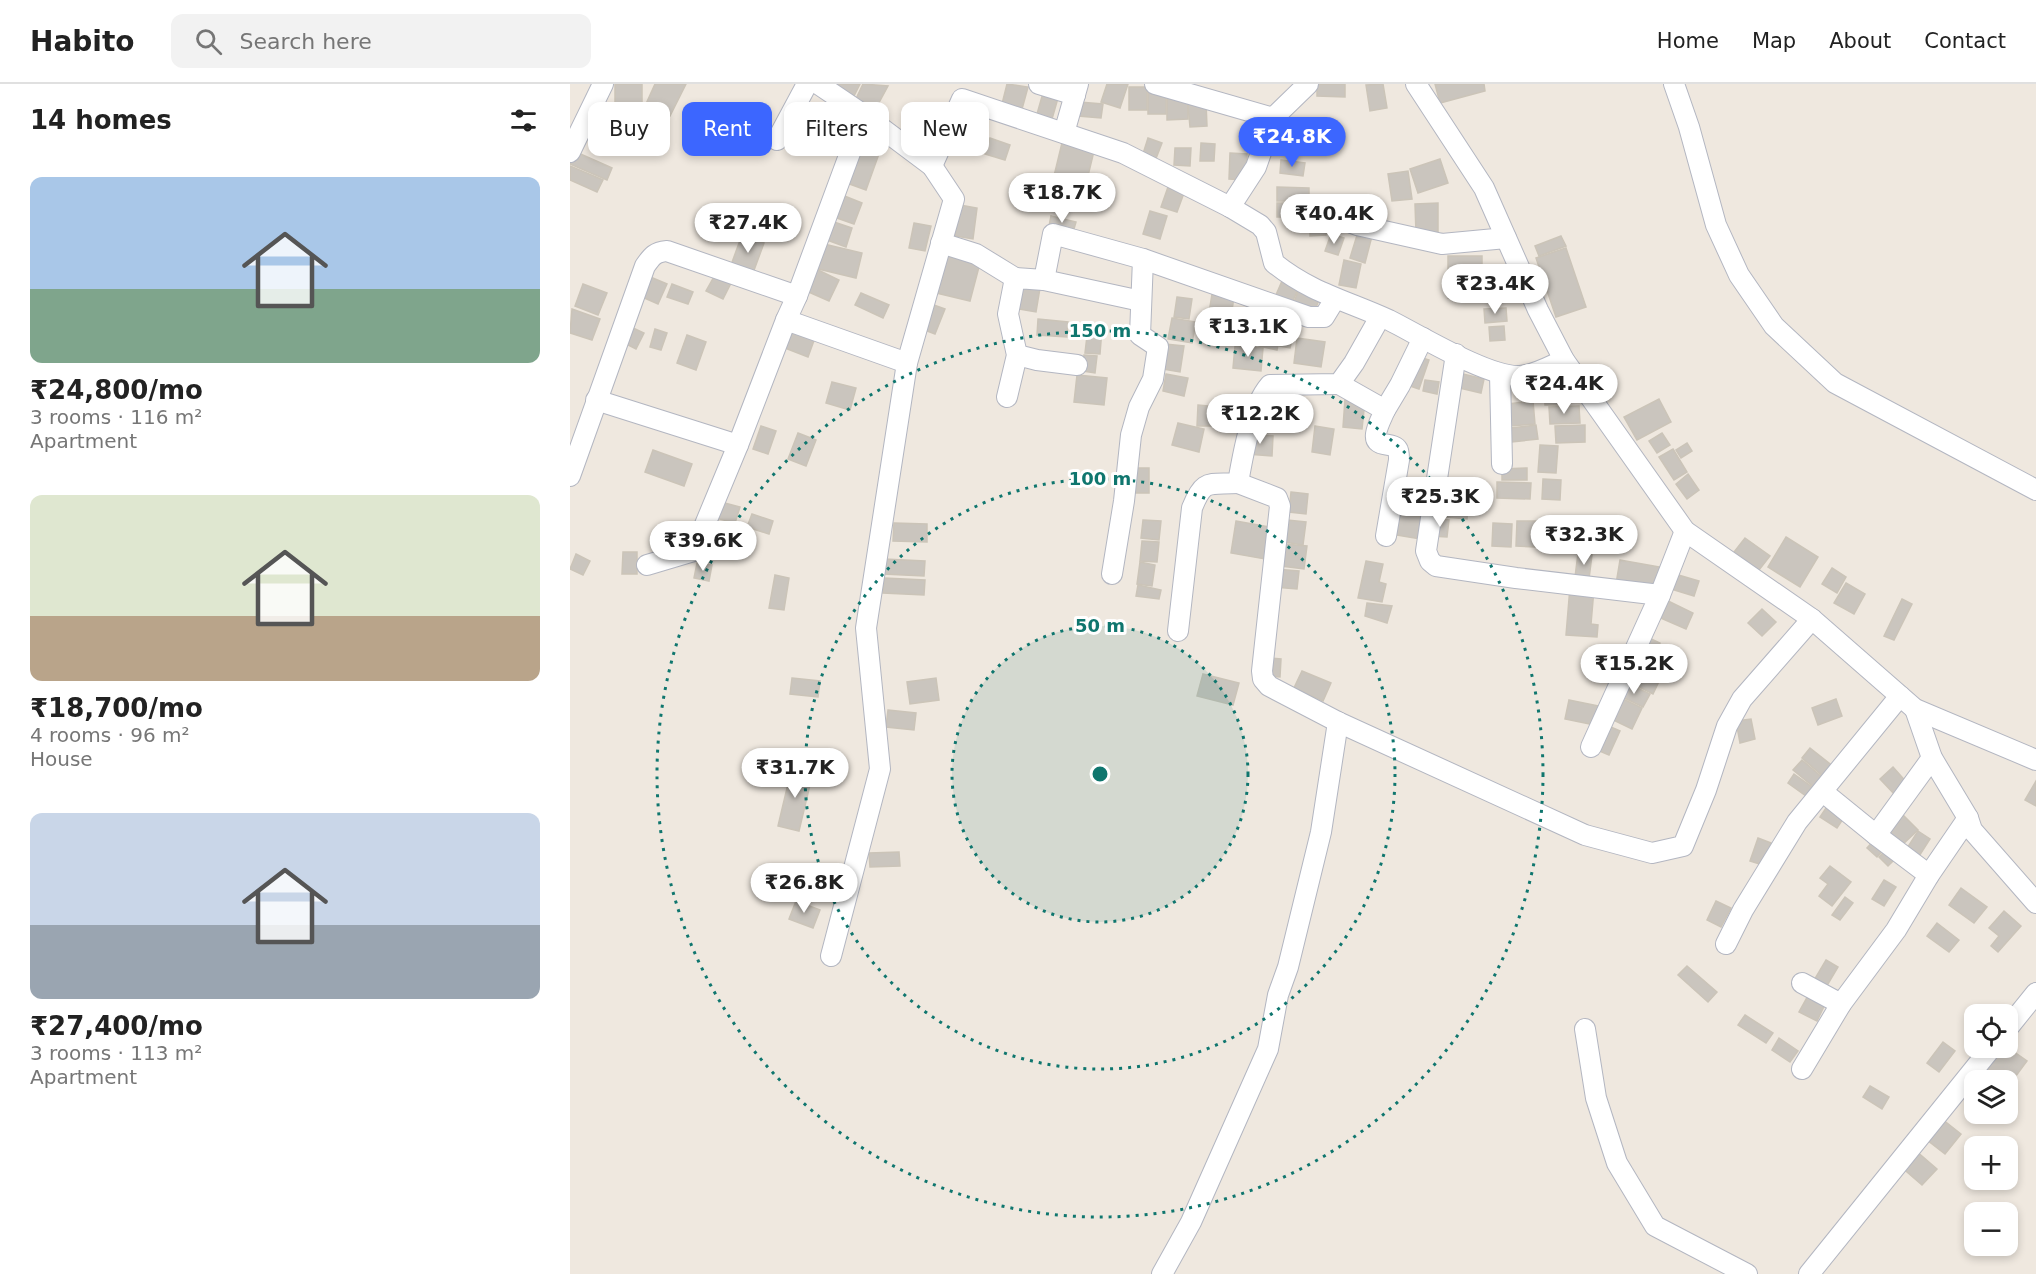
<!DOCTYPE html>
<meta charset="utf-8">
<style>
:root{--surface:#fff;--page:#f2f2f2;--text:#222;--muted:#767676;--line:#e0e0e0;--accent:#3c66ff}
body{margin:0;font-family:"DejaVu Sans",sans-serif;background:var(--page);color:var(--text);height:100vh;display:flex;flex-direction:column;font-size:22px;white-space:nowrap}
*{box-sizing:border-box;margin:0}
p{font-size:20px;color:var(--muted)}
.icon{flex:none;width:33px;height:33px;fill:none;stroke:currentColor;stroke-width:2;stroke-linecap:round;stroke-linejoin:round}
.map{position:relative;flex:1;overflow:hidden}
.panel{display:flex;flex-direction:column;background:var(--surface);width:570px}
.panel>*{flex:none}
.top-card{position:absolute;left:18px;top:18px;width:570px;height:54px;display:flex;gap:12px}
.controls{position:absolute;left:1394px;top:920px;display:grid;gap:12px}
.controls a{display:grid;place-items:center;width:54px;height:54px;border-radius:12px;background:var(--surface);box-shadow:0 3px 9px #0003;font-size:30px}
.price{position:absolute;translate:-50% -51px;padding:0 14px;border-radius:21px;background:#fff;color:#222;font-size:20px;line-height:39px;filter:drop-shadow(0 2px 3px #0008)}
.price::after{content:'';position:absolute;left:50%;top:36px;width:18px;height:14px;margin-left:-9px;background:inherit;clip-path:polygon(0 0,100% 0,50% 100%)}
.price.on{background:var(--accent);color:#fff}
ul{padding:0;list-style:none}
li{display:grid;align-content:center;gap:12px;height:318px;padding:0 30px}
li span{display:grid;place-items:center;height:186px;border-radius:12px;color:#555}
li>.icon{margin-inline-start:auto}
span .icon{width:108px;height:108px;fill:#fffc;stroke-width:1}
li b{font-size:26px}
h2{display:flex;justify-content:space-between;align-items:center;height:72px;padding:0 30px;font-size:26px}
.chip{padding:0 21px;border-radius:12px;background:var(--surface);box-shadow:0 3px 9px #0003;font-size:21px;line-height:54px}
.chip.on{background:var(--accent);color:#fff}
header{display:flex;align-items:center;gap:36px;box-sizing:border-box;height:84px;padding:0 30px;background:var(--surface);border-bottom:2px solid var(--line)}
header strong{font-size:28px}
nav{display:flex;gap:33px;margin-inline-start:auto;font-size:21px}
.search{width:420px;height:54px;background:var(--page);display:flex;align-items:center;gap:15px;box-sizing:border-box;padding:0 21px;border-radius:12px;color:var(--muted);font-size:22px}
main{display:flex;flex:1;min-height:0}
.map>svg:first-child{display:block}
.building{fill:#cac5be;stroke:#cbc4b8;stroke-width:1.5}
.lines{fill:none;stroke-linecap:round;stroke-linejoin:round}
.minor-casing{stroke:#b3b6c1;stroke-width:22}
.minor{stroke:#fff;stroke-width:20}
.ring{fill:none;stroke:#0f766e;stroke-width:3;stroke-dasharray:3 6}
.centre{fill:#0f766e;stroke:#fff;stroke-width:3}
.ring-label{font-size:18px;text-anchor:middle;font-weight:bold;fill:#0f766e;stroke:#fff;stroke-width:6;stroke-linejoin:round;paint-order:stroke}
</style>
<header>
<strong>Habito</strong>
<div class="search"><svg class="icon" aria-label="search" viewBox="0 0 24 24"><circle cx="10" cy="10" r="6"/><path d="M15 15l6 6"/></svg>Search here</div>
<nav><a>Home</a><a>Map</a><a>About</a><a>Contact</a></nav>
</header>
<main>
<section class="panel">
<h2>14 homes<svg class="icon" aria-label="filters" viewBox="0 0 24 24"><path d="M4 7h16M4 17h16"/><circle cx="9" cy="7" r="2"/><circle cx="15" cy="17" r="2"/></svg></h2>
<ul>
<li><span style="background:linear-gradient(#a9c7e8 60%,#7fa58c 0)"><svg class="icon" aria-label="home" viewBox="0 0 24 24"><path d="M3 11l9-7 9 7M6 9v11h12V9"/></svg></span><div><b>₹24,800/mo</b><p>3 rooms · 116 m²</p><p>Apartment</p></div></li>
<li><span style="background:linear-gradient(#dfe7d0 65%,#b9a48a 0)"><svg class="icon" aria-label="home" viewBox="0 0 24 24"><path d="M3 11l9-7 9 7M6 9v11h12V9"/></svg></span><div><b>₹18,700/mo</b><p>4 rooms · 96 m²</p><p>House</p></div></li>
<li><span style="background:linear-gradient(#c9d6e8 60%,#9aa5b1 0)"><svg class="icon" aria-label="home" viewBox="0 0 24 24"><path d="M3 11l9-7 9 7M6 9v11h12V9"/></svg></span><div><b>₹27,400/mo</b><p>3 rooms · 113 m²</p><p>Apartment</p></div></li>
</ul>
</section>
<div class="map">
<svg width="1466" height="1190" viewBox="0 0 1466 1190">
<rect width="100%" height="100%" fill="#efe8df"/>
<!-- building -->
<g class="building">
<rect x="45" y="0" width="27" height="23"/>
<path d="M85 0H116L100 32 76 20Z"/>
<path d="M266 0H290L284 12 265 2Z"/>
<path d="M293 0 318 2 305 26 285 17Z"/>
<path d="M437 0 458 3 452 25 432 20Z"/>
<path d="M537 0H558L550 24 531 18Z"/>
<path d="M747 0H775V13L747 12Z"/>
<path d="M813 0 817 24 800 27 796 1Z"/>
<path d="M865 0H914L915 7 870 19Z"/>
<rect x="559" y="3" width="18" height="23"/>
<rect x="578" y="6" width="18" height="24"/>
<path d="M473 9 488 14 482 35 467 30Z"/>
<path d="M618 14V35L597 36V15Z"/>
<path d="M509 18 533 20 531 34 508 32Z"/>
<path d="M32 19 70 36 62 55 24 38Z"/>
<path d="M636 19 637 42 620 43 618 21Z"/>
<path d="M23 39 51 52 45 66 16 53Z"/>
<path d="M420 54 440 61 435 76 415 70Z"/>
<path d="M578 54 592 59 585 77 572 73Z"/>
<path d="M288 59 310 67 296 106 274 98Z"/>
<path d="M492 59 524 67 516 100 484 92Z"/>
<path d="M631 59 645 60 644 77H630Z"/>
<path d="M605 64H621L620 82 604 81Z"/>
<path d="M6 68 42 84 37 96 0 80Z"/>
<path d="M660 69 677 70 676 96 659 95Z"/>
<path d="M870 75 878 99 848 109 840 85Z"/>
<path d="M711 76 735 79 733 92 710 89Z"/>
<path d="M0 82 33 96 27 108 0 96Z"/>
<path d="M838 87 842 115 822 117 818 90Z"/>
<path d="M598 103 614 109 607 128 591 123Z"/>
<path d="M707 103 739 104V117H707Z"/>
<path d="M272 111 292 119 284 140 264 133Z"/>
<rect x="707" y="119" width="19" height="14"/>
<path d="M868 119V148L846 149 845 120Z"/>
<path d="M390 121 407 124 403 155 385 152Z"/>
<path d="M580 127 597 132 590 155 573 150Z"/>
<path d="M184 129 199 136 190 156 175 149Z"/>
<path d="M481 132 506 138 503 148 479 142Z"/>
<path d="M740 134H756V151L740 152Z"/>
<path d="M264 138 282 144 276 163 257 156Z"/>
<path d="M344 139 361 142 355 167 339 164Z"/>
<path d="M788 148 802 152 795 179 780 174Z"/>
<path d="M761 150 774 154 768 171 755 167Z"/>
<path d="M172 151 194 159 183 189 161 181Z"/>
<path d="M991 152 996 162 969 172 965 162Z"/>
<path d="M254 160 292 169 286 194 248 185Z"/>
<path d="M996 164 1016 223 986 233 966 174Z"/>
<path d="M376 171 410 179 400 217 366 209Z"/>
<rect x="878" y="172" width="34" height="42"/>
<path d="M774 176 791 180 786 204 769 201Z"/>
<path d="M242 183 269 196 259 217 232 205Z"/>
<path d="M145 191 161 199 153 215 136 207Z"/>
<path d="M78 192 97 200 88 220 70 212Z"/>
<path d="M712 197 728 205 722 219 706 211Z"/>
<path d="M13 200 37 209 28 231 5 222Z"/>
<path d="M102 200 123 208 118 220 97 213Z"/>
<path d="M447 200 470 204 466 228 443 224Z"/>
<path d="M730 202 751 211 745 226 724 218Z"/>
<path d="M291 209 319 221 313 234 285 221Z"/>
<path d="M642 210 664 213 661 233 639 229Z"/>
<path d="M607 213 622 215 619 235 604 233Z"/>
<path d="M361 220 375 225 365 250 352 245Z"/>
<path d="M936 224 937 237 915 239 914 225Z"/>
<path d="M2 225 30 235 22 256 0 249Z"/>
<path d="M697 229 714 232 707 266 689 262Z"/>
<path d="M602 234 626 238 622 259 598 255Z"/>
<path d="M716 234 727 237 720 264 709 262Z"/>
<path d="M468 235 498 238 497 253 467 251Z"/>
<path d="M223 242 246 251 238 273 215 264Z"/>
<path d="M934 242 935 256 920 257 919 243Z"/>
<path d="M61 243 74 249 66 265 54 259Z"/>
<path d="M518 243 532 245 530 270 515 269Z"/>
<path d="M85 245 97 249 91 266 80 263Z"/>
<path d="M117 251 136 258 126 286 107 279Z"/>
<path d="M727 254 755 258 751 283 724 279Z"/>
<path d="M595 260 614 262 610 288 592 285Z"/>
<path d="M665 262 693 264 691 287 663 284Z"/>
<path d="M514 271 527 272 525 289 513 287Z"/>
<path d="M846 272 859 276 849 305 837 301Z"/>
<path d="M889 289 914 295 911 309 885 303Z"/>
<path d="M596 290 618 294 614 312 593 307Z"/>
<path d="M507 291 537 294 534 321 504 318Z"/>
<path d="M855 296 869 298 867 310 853 307Z"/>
<path d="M262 298 286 304 280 326 256 319Z"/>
<path d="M974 301H999V321H975Z"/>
<path d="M775 315 795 317 792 345 773 343Z"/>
<path d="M1089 315 1101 338 1067 356 1054 333Z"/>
<path d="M963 317 965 340 940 342 938 320Z"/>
<path d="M628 321 648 323 647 342H627Z"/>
<path d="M1009 322 1010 339 980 340 979 323Z"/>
<path d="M608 339 634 345 629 368 602 361Z"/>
<path d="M966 341 968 355 942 358 941 344Z"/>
<path d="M1015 341V358L986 359 985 342Z"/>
<path d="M191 342 206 347 198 370 183 365Z"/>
<path d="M745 342 764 345 760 371 742 368Z"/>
<path d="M228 349 246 356 236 382 218 375Z"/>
<path d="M1092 349 1100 361 1087 369 1079 357Z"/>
<path d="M679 350 703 352 702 372 677 370Z"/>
<path d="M1117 359 1122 367 1111 374 1106 366Z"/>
<path d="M970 361 988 362 986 389 968 388Z"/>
<path d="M1103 365 1117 388 1104 396 1089 373Z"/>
<path d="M83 366 122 380 114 402 75 388Z"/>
<path d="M563 384H579V409H564Z"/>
<path d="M957 384V396H932V385Z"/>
<path d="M1118 390 1129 406 1117 415 1106 400Z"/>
<path d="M973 395 991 396 990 416 972 415Z"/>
<path d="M927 398 961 399 960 415 927 414Z"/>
<path d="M721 408 738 410 736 430 719 428Z"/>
<path d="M867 416 898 418 897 435 865 432Z"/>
<path d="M151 418 170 423 165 439 146 434Z"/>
<path d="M829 429 853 433 850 455 826 451Z"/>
<path d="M182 430 203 437 199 450 177 443Z"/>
<path d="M863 434 879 436 877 453 861 452Z"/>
<path d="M573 436 591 437 589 456 571 454Z"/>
<path d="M717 436 736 438 733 461 714 458Z"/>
<path d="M666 437 700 443 695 475 661 469Z"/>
<path d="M947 437H966L965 463 946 462Z"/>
<path d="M324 439 357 440V458L323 457Z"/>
<path d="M923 439 942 440 941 463 922 462Z"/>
<path d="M1216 453 1248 473 1230 503 1198 483Z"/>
<path d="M1175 454 1200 472 1189 486 1164 468Z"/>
<path d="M572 457 589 458 587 478 570 477Z"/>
<path d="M714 460 737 462 734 485 711 482Z"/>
<path d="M53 468H67V490H52Z"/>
<path d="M1008 469 1022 471 1019 495 1005 493Z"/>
<path d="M6 470 20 477 13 491 0 485Z"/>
<path d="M314 475 355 477 354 492 313 490Z"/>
<path d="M1050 476 1090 483 1086 507 1046 500Z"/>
<path d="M796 477 813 480 809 498 816 500 812 518 788 514Z"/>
<path d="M570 478 585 481 582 502 567 500Z"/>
<path d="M127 479 142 481 139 497 124 494Z"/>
<path d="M1262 484 1276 493 1267 509 1252 500Z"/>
<path d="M705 485 729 487 727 505 704 503Z"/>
<path d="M1105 490 1129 497 1124 512 1101 505Z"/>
<path d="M205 491 219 494 214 526 199 524Z"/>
<path d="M314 494 355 496 354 511 313 509Z"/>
<path d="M1276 499 1295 510 1284 530 1264 519Z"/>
<path d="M568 501 591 506 589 515 566 512Z"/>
<path d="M1000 503 1024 505 1021 540 1028 541 1027 553 996 551Z"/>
<path d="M1092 514 1123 529 1116 545 1084 531Z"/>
<path d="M1332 515 1342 520 1324 556 1314 552Z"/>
<path d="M797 519 822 522 817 539 795 532Z"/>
<path d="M1192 525 1206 538 1192 552 1178 539Z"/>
<path d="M1075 552 1090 559 1082 576 1068 569Z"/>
<path d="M699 574 711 575 710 593 698 592Z"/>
<path d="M1062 582 1090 595 1083 610 1055 596Z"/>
<path d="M732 587 761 599 753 617 724 604Z"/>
<path d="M633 590 669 599 663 621 627 612Z"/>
<path d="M222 594 250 597 248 613 220 610Z"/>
<path d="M366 594 369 616 340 620 337 598Z"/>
<path d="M1055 598 1080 610 1073 623 1048 611Z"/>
<path d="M1049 613 1072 624 1062 645 1039 634Z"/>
<path d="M1266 615 1272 632 1248 641 1242 624Z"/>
<path d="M999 616 1029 622 1025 641 995 635Z"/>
<path d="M318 626 346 629 344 646 316 643Z"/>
<path d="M1181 635 1185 655 1170 659 1166 637Z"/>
<path d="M1036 641 1050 647 1039 671 1025 665Z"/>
<path d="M1240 664 1264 683 1255 694 1232 674Z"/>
<path d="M1232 676 1253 694 1245 704 1223 686Z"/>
<path d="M222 683 243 688 229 747 208 742Z"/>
<path d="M1323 683 1338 700 1326 712 1310 695Z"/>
<path d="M1224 690 1242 703 1236 712 1218 699Z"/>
<path d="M1466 697V722L1455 716Z"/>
<path d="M1258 721 1275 732 1267 744 1250 733Z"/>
<path d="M1331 729 1348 746 1331 762 1314 745Z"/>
<path d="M1348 747 1360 755 1346 777 1334 769Z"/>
<path d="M1307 753 1317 762 1307 773 1297 764Z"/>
<path d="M1188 754 1201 759 1193 781 1180 777Z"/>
<path d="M1317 765 1327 773 1318 782 1309 773Z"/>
<path d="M329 768 330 782 300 783 299 769Z"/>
<path d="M1260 782 1281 798 1262 822 1249 812 1258 800 1250 794Z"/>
<path d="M1314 796 1326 803 1314 822 1302 815Z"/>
<path d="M1391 804 1417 823 1404 839 1379 821Z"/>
<path d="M1275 813 1283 819 1270 836 1262 831Z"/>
<path d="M226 817 250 826 243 844 219 835Z"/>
<path d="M1146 817 1161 824 1151 843 1137 836Z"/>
<path d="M1434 827 1451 842 1428 868 1421 862 1429 852 1419 844Z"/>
<path d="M1367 839 1389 856 1379 868 1357 852Z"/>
<path d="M1256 876 1268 883 1255 905 1243 898Z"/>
<path d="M1117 882 1147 908 1138 918 1108 891Z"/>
<path d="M1240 908 1257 916 1247 937 1229 928Z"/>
<path d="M1175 931 1203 949 1196 959 1168 941Z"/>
<path d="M1209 954 1228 967 1220 978 1202 966Z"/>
<path d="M1373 958 1385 967 1369 988 1357 979Z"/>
<path d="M1423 963H1437L1457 977 1437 1004V996H1420L1406 986Z"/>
<path d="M1300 1002 1319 1013 1312 1025 1293 1013Z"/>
<path d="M1367 1031 1391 1050 1375 1070 1352 1052Z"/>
<path d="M1345 1066 1367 1085 1352 1101 1330 1082Z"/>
</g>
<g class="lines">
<!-- minor casing -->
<g class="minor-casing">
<g id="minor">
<path d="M248 0 294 31 362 82 384 115 337 279 296 544 310 685 261 872"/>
<path d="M469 0 505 11"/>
<path d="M585 0 703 34"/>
<path d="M846 0 914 104 968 226 994 276 1115 447 1242 535 1345 625 1466 676"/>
<path d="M1104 0 1119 43 1146 141 1169 191 1204 242 1265 299 1466 406"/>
<path d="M494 49 508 0"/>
<path d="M207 56 237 0"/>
<path d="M0 68 33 0"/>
<path d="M362 82 392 15 553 69 660 123 690 141 696 148 704 179C741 209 778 217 819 236 849 251 919 294 950 292 965 291 980 282 994 276"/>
<path d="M660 123 686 83 703 34 738 0"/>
<path d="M763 132 787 141 872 160 936 154"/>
<path d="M371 159 406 170 445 194"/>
<path d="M474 196 571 217"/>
<path d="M216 236 337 279"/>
<path d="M886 270 856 467 860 477 866 482 946 494 1090 511"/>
<path d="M447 271 467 276 507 281"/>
<path d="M930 290 932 380"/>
<path d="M769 300 815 326 830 301 853 254"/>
<path d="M437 313 447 271 438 230 445 194 474 196 483 150 573 175 739 233H754L765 215"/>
<path d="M26 316 168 361"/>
<path d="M815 326C812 333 807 342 806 350 804 365 823 357 828 366 829 367 829 375 829 376L816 452"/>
<path d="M0 392 75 182C82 172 85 168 97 167L227 212"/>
<path d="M668 399 707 414 710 422 692 587 693 595 699 602 768 638 1015 751 1082 769 1113 762 1136 706 1157 642 1172 615 1242 535"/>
<path d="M77 481 124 467 168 361 216 236 227 212 294 31"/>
<path d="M542 490 554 417 561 351 569 323 583 295 588 263 570 251 573 175"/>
<path d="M608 547 622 424C634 394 638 401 668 399 673 370 681 323 700 301L769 300 784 279 810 233"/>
<path d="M1345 625 1362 674 1398 734 1402 746 1466 819"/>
<path d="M1021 663 1090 511 1115 447"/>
<path d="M1253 708 1306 751 1359 791"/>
<path d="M1306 751 1362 674"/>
<path d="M1156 860 1173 826 1227 738 1330 612"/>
<path d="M1232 899 1271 920"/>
<path d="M1015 945 1026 1014 1047 1079 1085 1142 1177 1190"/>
<path d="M1437 945 1466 909"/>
<path d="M1232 985 1271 920 1326 846 1359 791 1398 734"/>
<path d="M592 1190 621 1138 698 965 708 911 718 883 751 748 768 638"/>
<path d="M1239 1190 1422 963"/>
</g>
</g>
<!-- minor -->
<use href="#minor" class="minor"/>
</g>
<!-- distance rings -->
<circle cx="530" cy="690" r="148" fill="#0f766e" fill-opacity=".12"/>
<g class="ring">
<circle cx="530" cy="690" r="148"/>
<circle cx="530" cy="690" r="295"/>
<circle cx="530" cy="690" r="443"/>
</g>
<circle cx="530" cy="690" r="9" class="centre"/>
<g class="ring-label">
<text x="530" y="253">150 m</text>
<text x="530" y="401">100 m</text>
<text x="530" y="548">50 m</text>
</g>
</svg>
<div class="controls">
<a><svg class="icon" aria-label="locate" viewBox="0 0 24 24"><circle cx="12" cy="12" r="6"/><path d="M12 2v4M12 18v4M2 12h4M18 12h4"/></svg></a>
<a><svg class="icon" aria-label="layers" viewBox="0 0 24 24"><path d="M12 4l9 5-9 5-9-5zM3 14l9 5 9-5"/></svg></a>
<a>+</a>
<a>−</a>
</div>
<b class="price on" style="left:722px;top:84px">₹24.8K</b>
<b class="price" style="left:492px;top:140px">₹18.7K</b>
<b class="price" style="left:764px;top:161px">₹40.4K</b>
<b class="price" style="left:178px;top:170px">₹27.4K</b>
<b class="price" style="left:925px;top:231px">₹23.4K</b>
<b class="price" style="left:678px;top:274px">₹13.1K</b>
<b class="price" style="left:994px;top:331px">₹24.4K</b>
<b class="price" style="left:690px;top:361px">₹12.2K</b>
<b class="price" style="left:870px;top:444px">₹25.3K</b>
<b class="price" style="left:1014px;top:482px">₹32.3K</b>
<b class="price" style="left:133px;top:488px">₹39.6K</b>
<b class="price" style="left:1064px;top:611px">₹15.2K</b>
<b class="price" style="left:225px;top:715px">₹31.7K</b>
<b class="price" style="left:234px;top:830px">₹26.8K</b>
<div class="top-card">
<a class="chip">Buy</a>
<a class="chip on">Rent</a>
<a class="chip">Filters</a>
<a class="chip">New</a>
</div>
</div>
</main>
